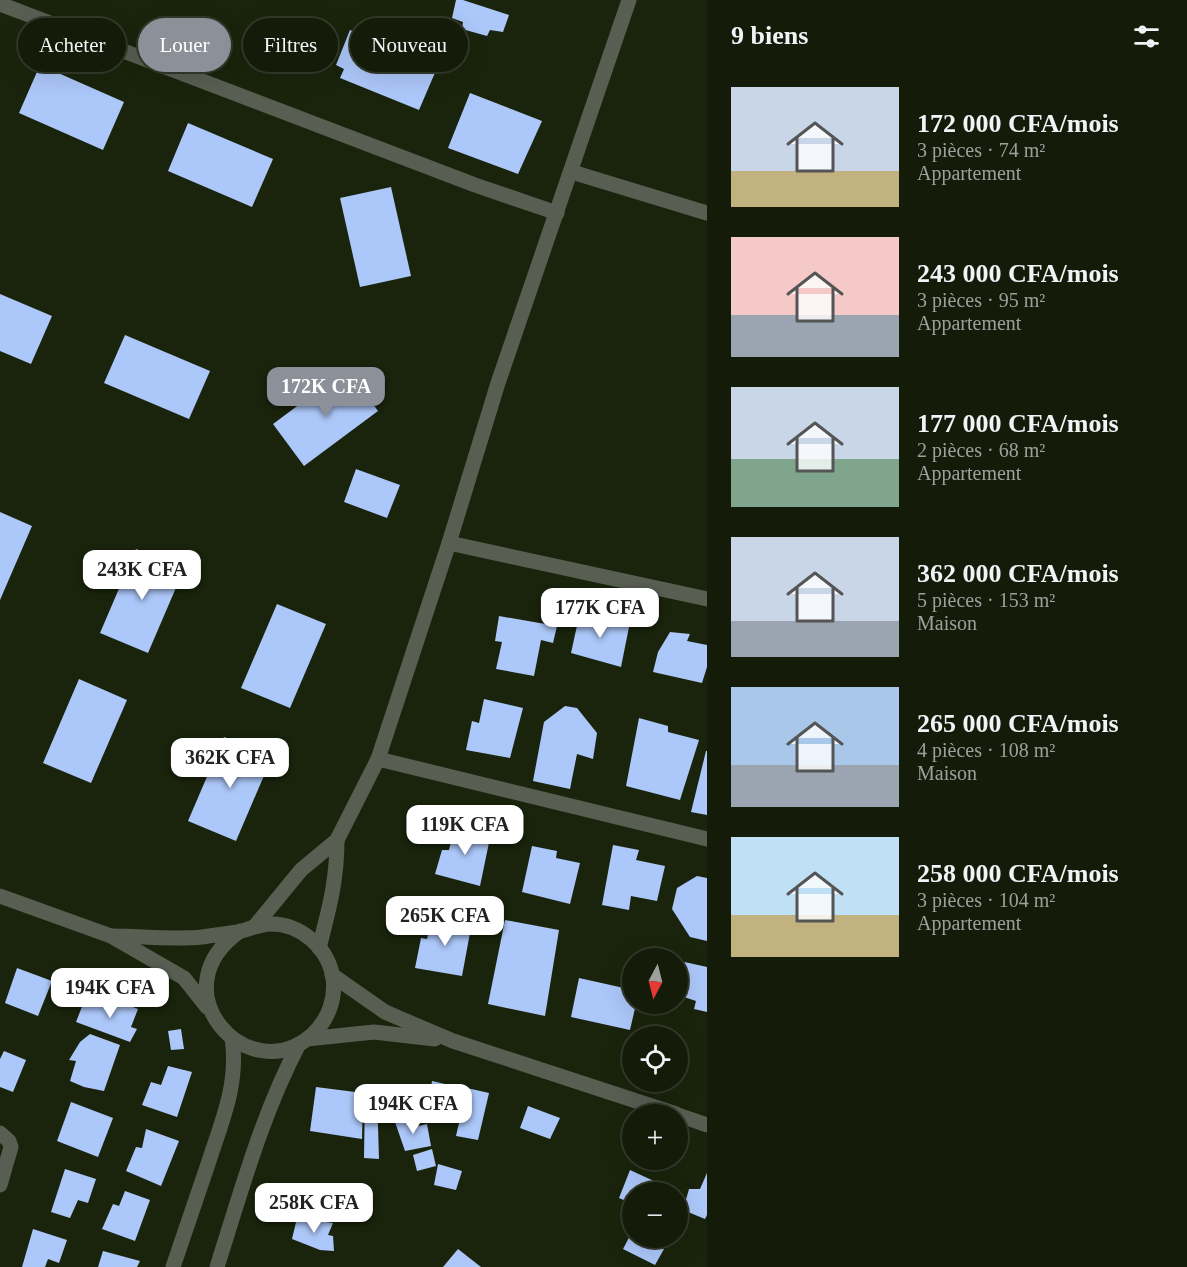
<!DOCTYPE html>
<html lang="fr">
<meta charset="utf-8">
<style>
:root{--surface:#141b09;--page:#212817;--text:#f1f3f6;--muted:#9da19c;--line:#33392a;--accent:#8c9099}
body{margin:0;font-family:"Times New Roman",serif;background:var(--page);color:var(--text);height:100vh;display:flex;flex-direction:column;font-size:22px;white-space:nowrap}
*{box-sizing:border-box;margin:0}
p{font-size:20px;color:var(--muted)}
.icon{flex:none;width:33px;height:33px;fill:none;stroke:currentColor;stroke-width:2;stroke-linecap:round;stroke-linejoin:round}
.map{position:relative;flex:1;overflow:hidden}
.sheet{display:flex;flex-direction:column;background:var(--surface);width:480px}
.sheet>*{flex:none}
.banner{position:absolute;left:18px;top:18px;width:570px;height:54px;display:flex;gap:12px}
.needle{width:39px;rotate:187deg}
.buttons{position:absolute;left:622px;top:948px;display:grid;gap:12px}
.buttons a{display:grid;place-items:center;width:66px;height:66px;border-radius:50%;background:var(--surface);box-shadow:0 6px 24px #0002,0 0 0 2px var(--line);font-size:30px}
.price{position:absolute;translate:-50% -51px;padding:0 14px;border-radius:12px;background:#fff;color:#222;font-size:20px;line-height:39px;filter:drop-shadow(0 2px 3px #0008)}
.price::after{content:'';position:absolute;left:50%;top:36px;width:18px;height:14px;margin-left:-9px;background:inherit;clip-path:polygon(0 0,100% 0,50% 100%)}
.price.active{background:var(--accent);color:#fff}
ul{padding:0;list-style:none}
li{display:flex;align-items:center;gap:18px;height:150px;padding:0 24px}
li span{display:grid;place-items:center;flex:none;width:168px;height:120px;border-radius:0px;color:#555}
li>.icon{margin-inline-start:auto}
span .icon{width:72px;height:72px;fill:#fffc;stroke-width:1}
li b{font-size:26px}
h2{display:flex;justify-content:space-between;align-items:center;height:72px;padding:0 24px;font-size:26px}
.tag{padding:0 21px;border-radius:27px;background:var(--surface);box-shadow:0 6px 24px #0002,0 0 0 2px var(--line);font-size:21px;line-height:54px}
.tag.active{background:var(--accent);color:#fff}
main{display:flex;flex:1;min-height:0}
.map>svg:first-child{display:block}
.building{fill:#acc7f9}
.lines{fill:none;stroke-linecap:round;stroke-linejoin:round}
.minor{stroke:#595e53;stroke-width:15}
.tertiary{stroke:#595e53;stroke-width:15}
</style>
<main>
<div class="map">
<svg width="707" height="1267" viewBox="0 0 707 1267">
<rect width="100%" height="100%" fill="#1a240c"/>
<!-- building -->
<g class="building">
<path d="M456 0H463L509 15 503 32 490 30 487 36 462 29 463 22 452 18Z"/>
<path d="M350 30 437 68 419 110 340 78 344 69 336 65Z"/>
<path d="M40 65 124 102 103 150 19 113Z"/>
<path d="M470 93 542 121 518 174 448 148Z"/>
<path d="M188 123 273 159 252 207 168 171Z"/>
<path d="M391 187 411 276 360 287 340 198Z"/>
<path d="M0 294 52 316 31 364 0 351Z"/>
<path d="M125 335 210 371 189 419 104 383Z"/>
<path d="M347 369 378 411 304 466 273 424Z"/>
<path d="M356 469 400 485 387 518 344 502Z"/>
<path d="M0 512 32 526 0 600Z"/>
<path d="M136 549 184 569 148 653 100 633Z"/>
<path d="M277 604 326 624 290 708 241 688Z"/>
<path d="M580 612 607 616 605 622 629 627 621 667 571 653Z"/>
<path d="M499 616 557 626 553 643 541 640 534 676 496 669 502 642 495 641Z"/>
<path d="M670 632 690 634 687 641 707 645V667L702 683 653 672 658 652Z"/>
<path d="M79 679 127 700 91 783 43 763Z"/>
<path d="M484 699 523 708 510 758 466 750 472 721 479 723Z"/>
<path d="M565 706 577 708 597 733 593 759 577 754 570 789 533 781 544 722Z"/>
<path d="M639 718 668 726V732L699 740 680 800 626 786Z"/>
<path d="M224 737 272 757 236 841 188 821Z"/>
<path d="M706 751H707V815L691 812Z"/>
<path d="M455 825 491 833 480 886 435 874 442 850H449Z"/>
<path d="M613 845 639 850 636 860 665 866 657 901 631 896 629 910 602 905Z"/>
<path d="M532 846 557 851 556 858 580 863 570 904 522 892Z"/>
<path d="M697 876 707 878V941L690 937 672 909 677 888Z"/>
<path d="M432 917 472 922 462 976 415 968 421 938 427 939Z"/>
<path d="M505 920 559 930 545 1016 488 1004Z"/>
<path d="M680 961 707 967V1012L694 1009 696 1001 678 995Z"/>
<path d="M17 968 52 981 38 1016 5 1003Z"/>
<path d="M579 978 633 990V1004H636L630 1030 571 1017Z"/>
<path d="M115 1000 138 1009 131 1027 137 1029 130 1042 76 1022 83 1004 94 1007Z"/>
<path d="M181 1029 184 1049 171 1050 168 1031Z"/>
<path d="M90 1034 120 1045 104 1091 84 1087 70 1081 76 1061 69 1060 80 1042Z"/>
<path d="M632 1050H633V1065L628 1063Z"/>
<path d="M4 1051 26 1060 13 1092 0 1087V1059Z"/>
<path d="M168 1066 192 1072 177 1117 142 1105 151 1082 161 1085Z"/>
<path d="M432 1081 458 1087 451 1121 426 1117Z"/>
<path d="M316 1087 363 1093 362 1139 310 1131Z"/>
<path d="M467 1088 489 1093 478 1140 456 1136Z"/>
<path d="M365 1092 377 1095 379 1159 364 1158Z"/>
<path d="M71 1102 113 1118 98 1157 57 1141Z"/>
<path d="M528 1106 560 1118 550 1139 520 1128Z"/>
<path d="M412 1118 414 1127 427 1124 431 1146 405 1151 395 1122Z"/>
<path d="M146 1129 179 1141 161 1186 126 1171 136 1147 142 1148Z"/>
<path d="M432 1149 436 1166 417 1171 413 1155Z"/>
<path d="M438 1164 462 1171 456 1190 434 1185Z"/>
<path d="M65 1169 96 1179 88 1203 78 1200 70 1218 51 1212Z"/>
<path d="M630 1170 654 1181 650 1192H633V1204L619 1198Z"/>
<path d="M707 1173V1215L705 1219 683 1210 689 1189H700Z"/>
<path d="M125 1191 150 1200 135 1241 102 1229 113 1204 119 1206Z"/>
<path d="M297 1218 333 1223 328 1235 333 1236 334 1251 320 1250 292 1239Z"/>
<path d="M33 1229 67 1240 59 1263 48 1259 45 1267H22Z"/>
<path d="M633 1230V1238H644L664 1249 655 1265 623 1249Z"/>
<path d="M458 1249 481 1267H443Z"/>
<path d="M103 1251 140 1261 137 1267H98Z"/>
</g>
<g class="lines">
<!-- minor -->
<g class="minor">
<path d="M0 4 475 185 557 213"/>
<path d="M572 172 707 213"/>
<path d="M449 543 707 599"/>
<path d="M378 759 707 839"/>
<path d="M0 1133 9 1141 11 1147 0 1185"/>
</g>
<!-- tertiary -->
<g class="tertiary">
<path d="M0 896 111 936 184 978 207 1007"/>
<path d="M255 926 301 870 337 840 378 759 449 543 498 383 629 0"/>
<path d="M111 936C141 936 173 940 202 937 214 935 226 934 238 932 249 929 258 925 269 924 300 923 328 947 333 978 336 999 328 1020 312 1035 248 1091 156 990 240 931"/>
<path d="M319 948C329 909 337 881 337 840"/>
<path d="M332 975 385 1012 453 1041 676 1114"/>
<path d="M307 1039 374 1032 435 1039"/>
<path d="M678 1115 707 1125"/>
<path d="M173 1267C184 1234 196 1200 207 1167 221 1123 239 1085 232 1038"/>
<path d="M217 1267C241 1192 262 1114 299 1044"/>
</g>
</g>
</svg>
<div class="buttons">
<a><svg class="needle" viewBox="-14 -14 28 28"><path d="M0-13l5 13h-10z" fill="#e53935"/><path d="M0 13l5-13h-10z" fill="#9da19c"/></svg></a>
<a><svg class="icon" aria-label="locate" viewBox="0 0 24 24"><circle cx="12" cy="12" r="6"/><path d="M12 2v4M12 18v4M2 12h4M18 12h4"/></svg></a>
<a>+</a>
<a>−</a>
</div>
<b class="price active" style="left:326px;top:418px">172K CFA</b>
<b class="price" style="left:142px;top:601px">243K CFA</b>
<b class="price" style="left:600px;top:639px">177K CFA</b>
<b class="price" style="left:230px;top:789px">362K CFA</b>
<b class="price" style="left:465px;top:856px">119K CFA</b>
<b class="price" style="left:445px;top:947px">265K CFA</b>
<b class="price" style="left:110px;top:1019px">194K CFA</b>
<b class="price" style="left:413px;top:1135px">194K CFA</b>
<b class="price" style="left:314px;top:1234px">258K CFA</b>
<div class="banner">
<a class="tag">Acheter</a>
<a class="tag active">Louer</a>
<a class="tag">Filtres</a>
<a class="tag">Nouveau</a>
</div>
</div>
<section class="sheet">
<h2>9 biens<svg class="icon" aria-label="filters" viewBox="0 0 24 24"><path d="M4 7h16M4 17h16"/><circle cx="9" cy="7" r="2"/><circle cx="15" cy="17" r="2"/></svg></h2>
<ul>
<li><span style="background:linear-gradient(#c9d6e8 70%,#c2b280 0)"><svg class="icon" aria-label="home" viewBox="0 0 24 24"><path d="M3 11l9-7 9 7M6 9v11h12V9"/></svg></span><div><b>172 000 CFA/mois</b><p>3 pièces · 74 m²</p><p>Appartement</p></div></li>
<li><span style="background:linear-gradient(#f6c9c9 65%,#9aa5b1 0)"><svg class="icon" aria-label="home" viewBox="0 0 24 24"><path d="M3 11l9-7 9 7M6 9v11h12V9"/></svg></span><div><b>243 000 CFA/mois</b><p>3 pièces · 95 m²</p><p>Appartement</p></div></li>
<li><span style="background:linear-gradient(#c9d6e8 60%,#7fa58c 0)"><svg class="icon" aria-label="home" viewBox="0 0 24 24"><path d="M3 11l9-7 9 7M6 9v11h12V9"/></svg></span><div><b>177 000 CFA/mois</b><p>2 pièces · 68 m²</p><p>Appartement</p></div></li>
<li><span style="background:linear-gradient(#c9d6e8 70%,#9aa5b1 0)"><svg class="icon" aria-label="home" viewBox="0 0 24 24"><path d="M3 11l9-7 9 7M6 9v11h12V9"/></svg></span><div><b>362 000 CFA/mois</b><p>5 pièces · 153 m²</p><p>Maison</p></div></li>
<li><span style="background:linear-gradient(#a9c7e8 65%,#9aa5b1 0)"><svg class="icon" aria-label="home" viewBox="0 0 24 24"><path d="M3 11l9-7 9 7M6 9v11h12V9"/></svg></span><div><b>265 000 CFA/mois</b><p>4 pièces · 108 m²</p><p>Maison</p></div></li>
<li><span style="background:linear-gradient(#bfe0f5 65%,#c2b280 0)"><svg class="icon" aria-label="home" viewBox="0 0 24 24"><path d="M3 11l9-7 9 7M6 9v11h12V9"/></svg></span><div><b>258 000 CFA/mois</b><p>3 pièces · 104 m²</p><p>Appartement</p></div></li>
</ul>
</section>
</main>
